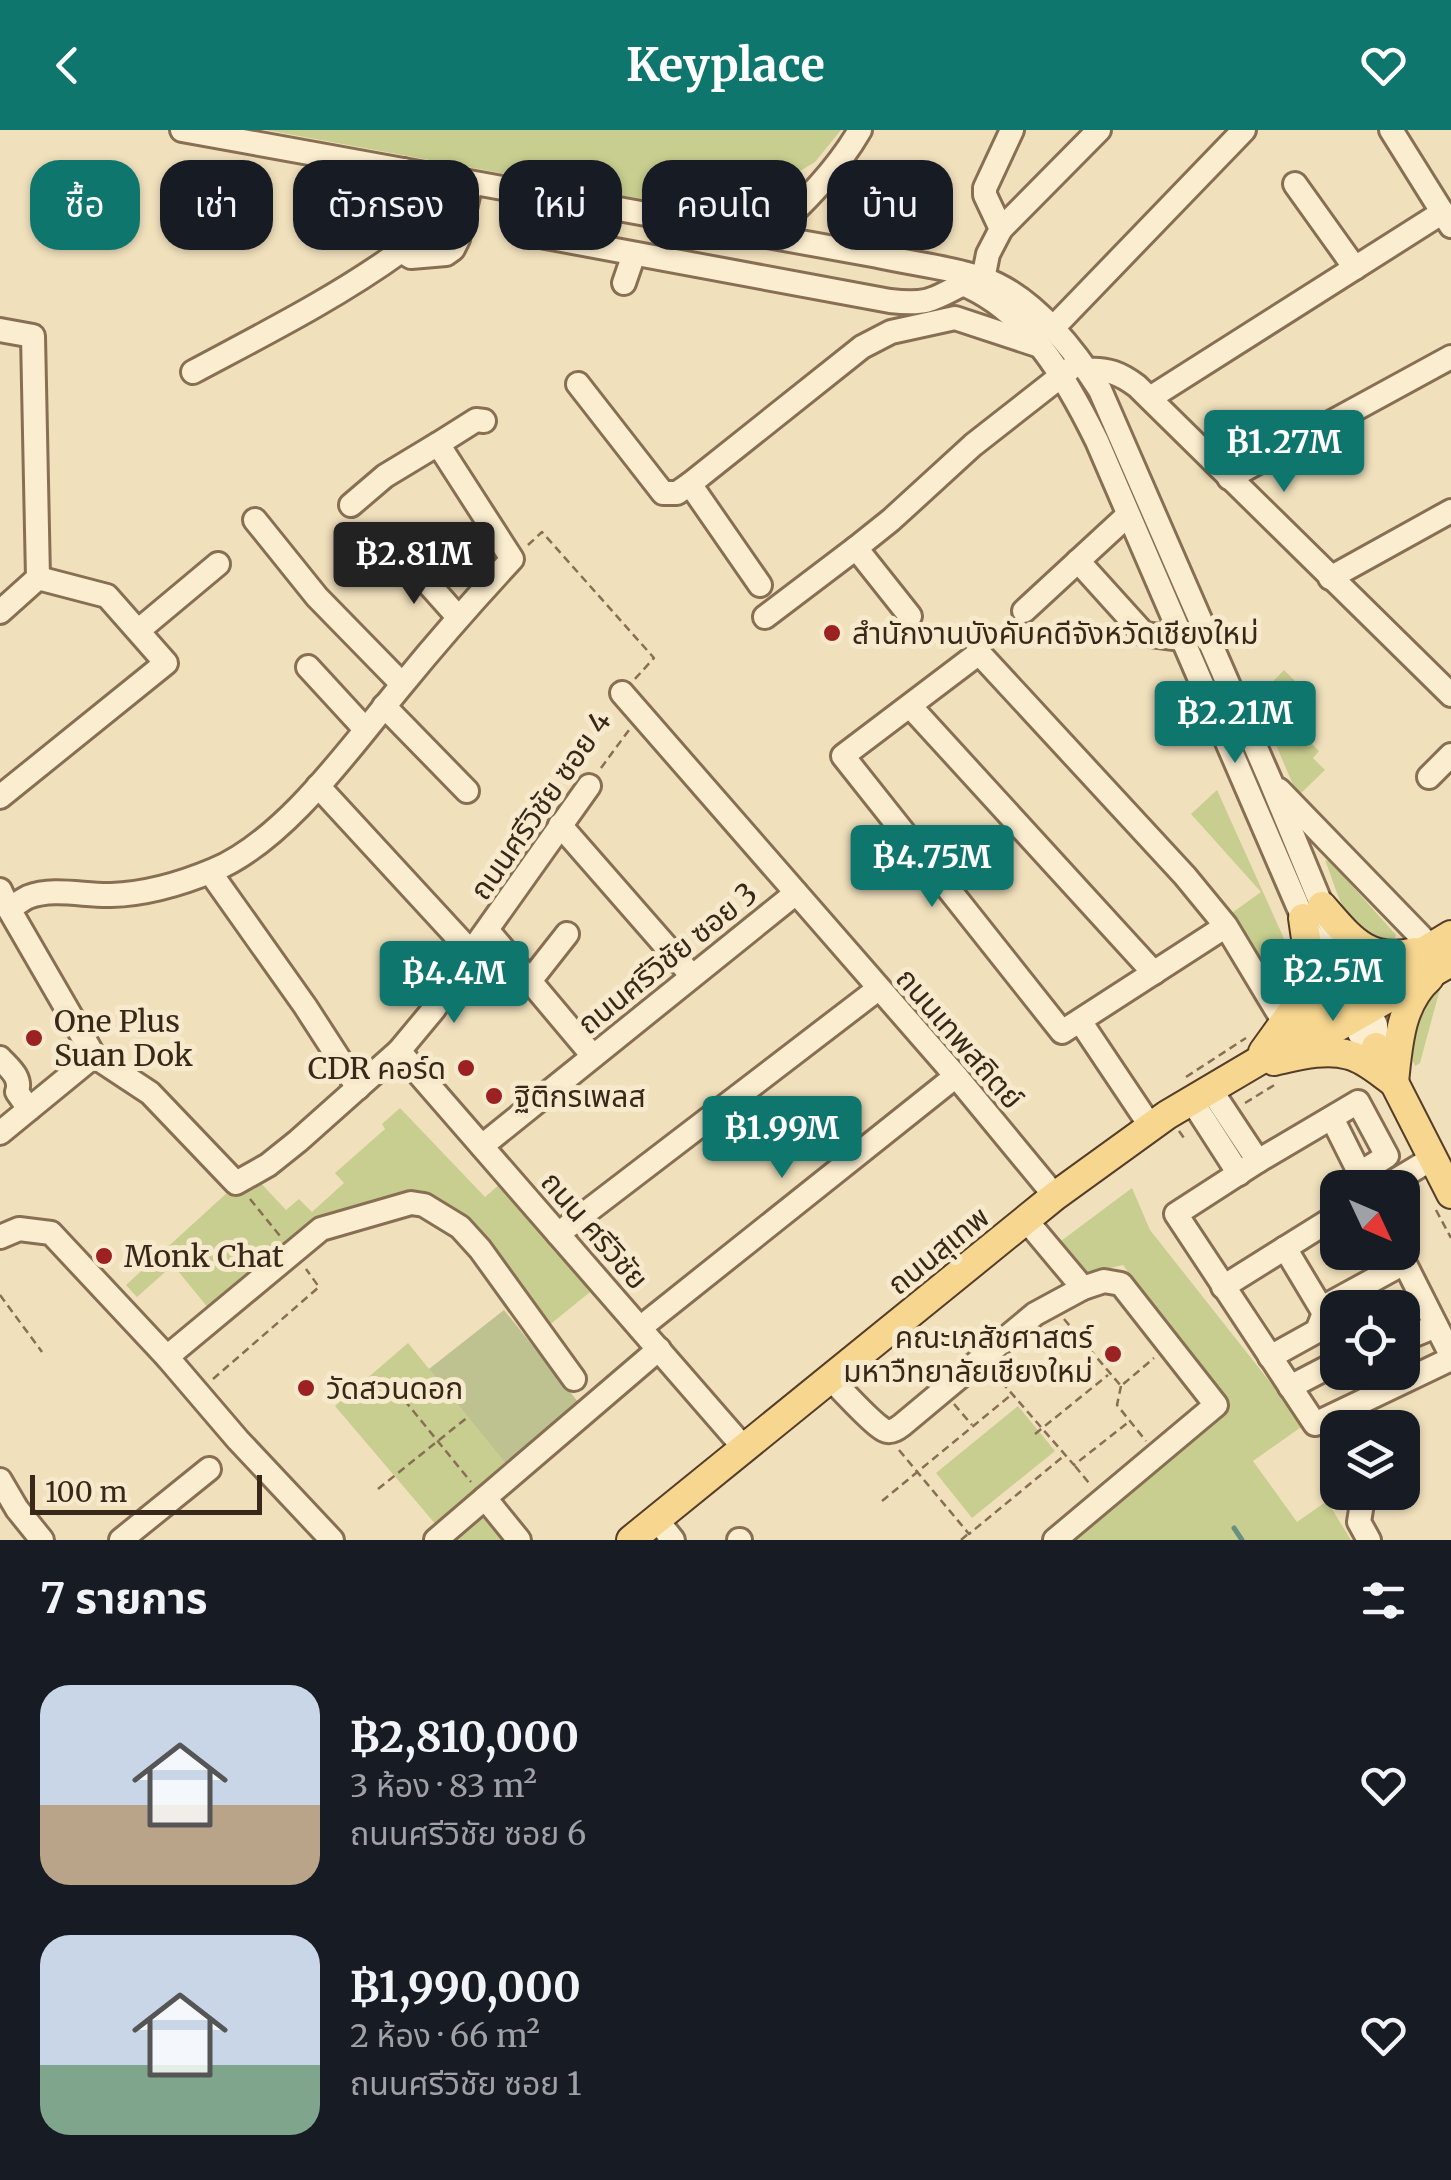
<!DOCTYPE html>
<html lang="th">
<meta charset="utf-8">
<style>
:root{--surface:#171b24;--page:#242831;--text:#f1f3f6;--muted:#9ea1a6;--accent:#0f766e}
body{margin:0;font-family:Merriweather,"Noto Sans Thai",serif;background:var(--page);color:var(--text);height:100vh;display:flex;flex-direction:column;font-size:38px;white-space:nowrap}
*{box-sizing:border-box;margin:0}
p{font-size:32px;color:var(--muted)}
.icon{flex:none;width:55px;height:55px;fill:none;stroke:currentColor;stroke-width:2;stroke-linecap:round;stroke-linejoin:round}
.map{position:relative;height:1410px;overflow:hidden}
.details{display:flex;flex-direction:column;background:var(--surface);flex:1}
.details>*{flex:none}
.guide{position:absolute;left:30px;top:30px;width:1392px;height:90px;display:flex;gap:20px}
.needle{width:65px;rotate:134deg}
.fabs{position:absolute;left:1320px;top:1040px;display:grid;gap:20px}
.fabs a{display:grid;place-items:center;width:100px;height:100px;border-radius:20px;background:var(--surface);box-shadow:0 2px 8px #0004;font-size:50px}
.scale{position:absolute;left:30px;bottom:25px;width:232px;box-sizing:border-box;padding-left:10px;border:5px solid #37281a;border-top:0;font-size:28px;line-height:35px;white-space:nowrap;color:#37281a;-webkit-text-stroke:8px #f7eacc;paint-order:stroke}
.price{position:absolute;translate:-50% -85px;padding:0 22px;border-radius:10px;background:var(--accent);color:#fff;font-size:32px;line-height:65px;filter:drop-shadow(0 2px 5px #0008)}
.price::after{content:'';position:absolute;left:50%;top:60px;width:30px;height:22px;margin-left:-15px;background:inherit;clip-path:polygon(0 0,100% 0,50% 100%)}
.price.current{background:#222;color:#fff}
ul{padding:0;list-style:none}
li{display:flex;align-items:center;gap:30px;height:250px;padding:0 40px}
li span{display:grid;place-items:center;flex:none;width:280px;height:200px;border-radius:30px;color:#555}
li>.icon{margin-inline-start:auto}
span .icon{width:120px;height:120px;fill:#fffc;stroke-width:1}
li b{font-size:42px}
h2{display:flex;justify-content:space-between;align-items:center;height:120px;padding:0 40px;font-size:42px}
.chip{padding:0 35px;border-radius:30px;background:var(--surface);box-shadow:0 2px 8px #0004;font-size:35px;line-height:90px}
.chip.current{background:var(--accent);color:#fff}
header{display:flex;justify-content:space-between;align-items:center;height:130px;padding:0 40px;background:var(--accent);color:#fff;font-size:45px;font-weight:700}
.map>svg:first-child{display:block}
.green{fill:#c8ce8f}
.cemetery{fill:#bdc290}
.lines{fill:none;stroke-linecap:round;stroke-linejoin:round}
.stream{stroke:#678f84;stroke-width:5}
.minor-casing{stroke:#886f54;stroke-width:28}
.major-casing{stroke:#553d29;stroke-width:32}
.path{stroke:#886f54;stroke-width:2.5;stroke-dasharray:8 5;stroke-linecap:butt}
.minor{stroke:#fbedcf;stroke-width:22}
.major{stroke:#f7d690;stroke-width:28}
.poi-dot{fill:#9b2123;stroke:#f7eacc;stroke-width:4}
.labels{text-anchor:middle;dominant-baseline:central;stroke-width:10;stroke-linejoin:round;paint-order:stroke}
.poi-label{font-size:30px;fill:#37281a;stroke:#f7eacc;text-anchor:start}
.street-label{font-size:30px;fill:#37281a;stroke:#f7eacc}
</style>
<header><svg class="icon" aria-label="back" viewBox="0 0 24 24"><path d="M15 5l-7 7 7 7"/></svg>Keyplace<svg class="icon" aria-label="heart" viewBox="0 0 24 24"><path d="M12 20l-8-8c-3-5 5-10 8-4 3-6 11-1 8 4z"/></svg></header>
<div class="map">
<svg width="1451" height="1410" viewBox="0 0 1451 1410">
<rect width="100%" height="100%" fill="#f0e0bc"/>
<!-- green -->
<g class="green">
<path d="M266 0H841L815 32 780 53 742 72 701 80Z"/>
<path d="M1284 540 1313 569 1297 585 1308 597 1302 604 1319 621 1313 628 1325 640 1298 666 1256 569Z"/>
<path d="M1217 660 1286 813 1256 832 1229 785 1261 762 1191 684Z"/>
<path d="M1325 730 1330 731 1396 805 1394 811C1348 815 1339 765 1325 730Z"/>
<path d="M1441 855 1420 933 1415 936C1403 915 1420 867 1441 855Z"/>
<path d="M400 978 485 1067 501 1053 595 1158 547 1197 418 1067 317 1097 214 1185 173 1135 137 1167 126 1155 229 1061 255 1047 286 1080 299 1069 312 1082 344 1053 335 1043 385 999 382 994Z"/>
<path d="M1132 1058 1150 1100 1304 1295 1253 1331 1297 1392 1327 1371 1351 1410H1072L1225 1275 1123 1135 1084 1144 1061 1111Z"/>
<path d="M408 1213 514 1344 485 1369 519 1410H436L443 1403 335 1276Z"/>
<path d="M1018 1276 1055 1321 972 1388 936 1343Z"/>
</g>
<!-- cemetery -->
<path class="cemetery" d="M504 1180 587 1283 514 1344 429 1239Z"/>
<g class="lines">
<!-- stream -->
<path class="stream" d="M1234 1398 1242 1410"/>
<!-- minor casing -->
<g class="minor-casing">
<g id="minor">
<path d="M182 0 878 126C913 134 950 137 984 149 1032 166 1073 218 1100 260L1270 650 1322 776 1376 895V917"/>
<path d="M1391 0 1451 96"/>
<path d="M403 40 398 112 401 121 411 127 446 124 453 119 458 109 471 53"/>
<path d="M1295 54 1355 138"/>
<path d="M1001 99 985 65V58L1012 0"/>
<path d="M535 105 890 171C926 175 931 171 963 154"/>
<path d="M769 105C803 74 837 40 860 0"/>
<path d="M983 149 988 124 1001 99 1099 0"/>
<path d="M624 153 634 124"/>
<path d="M960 153C1027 179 1067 250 1097 311L1303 788 1360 905 1376 917"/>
<path d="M1052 199 1244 0"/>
<path d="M0 200 33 206 38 448"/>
<path d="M1087 240C1107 238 1121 244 1137 256L1451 565"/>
<path d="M193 242C264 204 336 168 401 121"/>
<path d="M578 254 663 363H677L690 354"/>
<path d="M1150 268 1443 82"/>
<path d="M438 314 476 290 484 291"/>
<path d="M1229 348 1451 227"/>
<path d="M255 390 317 467 402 554"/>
<path d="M408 431 458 487"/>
<path d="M1078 431 1144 504 1182 509"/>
<path d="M1330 448 1451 381"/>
<path d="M760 455 690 354 862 217 891 202 955 188 1037 215"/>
<path d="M1024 481 1128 385"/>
<path d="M0 482 38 448"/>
<path d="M910 486 856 418 891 390 973 315 1070 239"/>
<path d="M765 487 856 418"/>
<path d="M139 500 218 434"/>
<path d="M308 537 365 599"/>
<path d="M622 563 956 946 1055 1066"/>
<path d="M384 576 467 661"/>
<path d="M910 576 1154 843"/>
<path d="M1429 647 1451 625"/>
<path d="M318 656 471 822"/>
<path d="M1279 660 1431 817"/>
<path d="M0 667 166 533 107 466 38 448"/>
<path d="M560 695 692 846"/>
<path d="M210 742 305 876 358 958"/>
<path d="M0 760 9 779 94 926 150 963 236 1053 268 1035 298 1011 399 921 434 879 471 822 589 656"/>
<path d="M9 779C15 775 22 770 28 767 54 757 85 766 111 765 146 764 183 753 214 740 286 710 352 615 402 555 437 512 474 470 512 429L438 314 385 346 351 375"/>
<path d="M1226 796 1062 902 843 626 979 523 1185 746 1226 796 1285 894"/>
<path d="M488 801 593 926"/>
<path d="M530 851 567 804"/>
<path d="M1080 891 1151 997"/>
<path d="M399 921 745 1319"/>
<path d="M0 928C9 938 22 947 17 962L29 979"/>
<path d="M1211 960 1258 1031"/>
<path d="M1192 971 1239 1044"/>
<path d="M1332 988 1367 1058"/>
<path d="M0 1003 94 926"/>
<path d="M482 1016 796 763"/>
<path d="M1360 1043 1387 1026 1358 972 1258 1031 1176 1084 1315 1294 1451 1229"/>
<path d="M1383 1058 1433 1028"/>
<path d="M1026 1090 1083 1158"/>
<path d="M558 1104 878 859"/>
<path d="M0 1107 19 1099 51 1103 167 1227 238 1310 332 1410"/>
<path d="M1285 1118 1324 1183"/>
<path d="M1399 1122 1451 1225"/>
<path d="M1223 1157 1338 1085"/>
<path d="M640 1198 956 946"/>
<path d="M1402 1210 1436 1196"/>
<path d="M167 1227 321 1099 411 1073 424 1075 460 1097 480 1119 574 1249"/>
<path d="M1270 1227 1317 1201 1324 1183 1331 1173 1404 1133"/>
<path d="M831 1249C840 1258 879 1301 887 1301 893 1302 898 1298 902 1295L1035 1184 1083 1158 1104 1151 1121 1154 1216 1275 1055 1410"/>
<path d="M1290 1257 1338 1232"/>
<path d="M0 1350 17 1379 42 1410"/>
<path d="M485 1368 659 1219"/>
<path d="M657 1390 673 1410"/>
<path d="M121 1410 209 1339"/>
<path d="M436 1410 485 1368 519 1410"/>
<path d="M739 1410H740"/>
<path d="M1369 1410 1359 1392 1363 1367 1371 1362"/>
</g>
</g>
<!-- major casing -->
<g class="major-casing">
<g id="major">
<path d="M1322 776C1350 808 1368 834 1415 822"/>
<path d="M1304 904H1325L1451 832"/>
<path d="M1376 917 1451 1064"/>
<path d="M1263 922 1309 858 1311 843 1303 788"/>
<path d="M1274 931C1297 926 1325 918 1349 925 1365 929 1379 942 1392 951"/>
<path d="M1394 952C1398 915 1400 874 1429 848"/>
<path d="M631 1410 1055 1066 1167 985 1304 904 1314 888 1451 805"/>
</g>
</g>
<!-- path -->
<g class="path">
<path d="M528 415 542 402 654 528 634 550"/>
<path d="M601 638 629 600"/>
<path d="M1186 947 1246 908"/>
<path d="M1245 973 1276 954"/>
<path d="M1179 1001 1186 1011"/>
<path d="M250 1069 280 1106"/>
<path d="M1436 1080 1451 1108"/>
<path d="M0 1165 42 1222"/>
<path d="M1064 1189 1121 1256 1154 1228"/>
<path d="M993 1242 1074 1335 1130 1291"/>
<path d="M213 1249 319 1157 306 1139"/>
<path d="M388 1250 471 1352"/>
<path d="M1121 1256 1117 1275 1146 1311"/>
<path d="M954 1274 972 1295"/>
<path d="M1035 1304 1108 1245"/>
<path d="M899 1320 969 1404 1065 1325"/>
<path d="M1075 1336 1089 1353"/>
<path d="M378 1359 469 1286"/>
<path d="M882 1371 1011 1265"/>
<path d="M961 1410 968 1404"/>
</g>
<!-- minor -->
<use href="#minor" class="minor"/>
<!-- major -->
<use href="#major" class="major"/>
</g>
<!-- markers -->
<g class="poi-dot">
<circle cx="832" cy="503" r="10"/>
<circle cx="34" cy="908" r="10"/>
<circle cx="466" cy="938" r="10"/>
<circle cx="494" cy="966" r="10"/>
<circle cx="104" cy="1126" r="10"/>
<circle cx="1113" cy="1224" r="10"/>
<circle cx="306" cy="1258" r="10"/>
</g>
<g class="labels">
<!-- poi labels -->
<g class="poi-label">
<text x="852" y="503">สำนักงานบังคับคดีจังหวัดเชียงใหม่</text>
<text x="54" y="891">One Plus<tspan x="54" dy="34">Suan Dok</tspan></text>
<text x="446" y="938" text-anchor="end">CDR คอร์ด</text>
<text x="514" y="966">ฐิติกรเพลส</text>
<text x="124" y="1126">Monk Chat</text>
<text x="1093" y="1207" text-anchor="end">คณะเภสัชศาสตร์<tspan x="1093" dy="34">มหาวืทยาลัยเชียงใหม่</tspan></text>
<text x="326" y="1258">วัดสวนดอก</text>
</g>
<!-- street labels -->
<g class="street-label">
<text transform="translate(540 675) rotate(-55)">ถนนศรีวิชัย ซอย 4</text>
<text transform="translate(667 828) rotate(-39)">ถนนศรีวิชัย ซอย 3</text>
<text transform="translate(960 908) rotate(49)">ถนนเทพสถิตย์</text>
<text transform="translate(595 1100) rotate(49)">ถนน ศรีวิชัย</text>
<text transform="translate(938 1120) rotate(-39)">ถนนสุเทพ</text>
</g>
</g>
</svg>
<div class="fabs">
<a><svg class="needle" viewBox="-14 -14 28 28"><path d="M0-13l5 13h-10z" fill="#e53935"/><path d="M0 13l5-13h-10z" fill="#9ea1a6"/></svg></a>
<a><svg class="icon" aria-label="locate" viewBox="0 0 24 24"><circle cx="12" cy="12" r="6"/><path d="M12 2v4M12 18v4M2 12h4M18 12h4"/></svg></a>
<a><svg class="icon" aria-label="layers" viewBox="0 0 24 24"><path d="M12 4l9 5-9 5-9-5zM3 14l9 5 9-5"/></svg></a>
</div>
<div class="scale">100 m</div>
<b class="price" style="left:1284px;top:365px">฿1.27M</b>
<b class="price current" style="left:414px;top:477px">฿2.81M</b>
<b class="price" style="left:1235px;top:636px">฿2.21M</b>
<b class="price" style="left:932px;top:780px">฿4.75M</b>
<b class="price" style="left:1333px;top:894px">฿2.5M</b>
<b class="price" style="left:454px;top:896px">฿4.4M</b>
<b class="price" style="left:782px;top:1051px">฿1.99M</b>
<div class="guide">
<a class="chip current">ซื้อ</a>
<a class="chip">เช่า</a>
<a class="chip">ตัวกรอง</a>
<a class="chip">ใหม่</a>
<a class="chip">คอนโด</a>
<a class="chip">บ้าน</a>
</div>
</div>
<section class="details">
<h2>7 รายการ<svg class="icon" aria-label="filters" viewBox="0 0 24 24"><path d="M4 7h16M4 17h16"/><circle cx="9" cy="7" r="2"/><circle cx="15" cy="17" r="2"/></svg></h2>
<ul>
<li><span style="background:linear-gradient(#c9d6e8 60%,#b9a48a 0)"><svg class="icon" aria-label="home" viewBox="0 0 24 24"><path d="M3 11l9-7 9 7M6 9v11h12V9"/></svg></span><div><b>฿2,810,000</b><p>3 ห้อง · 83 m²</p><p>ถนนศรีวิชัย ซอย 6</p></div><svg class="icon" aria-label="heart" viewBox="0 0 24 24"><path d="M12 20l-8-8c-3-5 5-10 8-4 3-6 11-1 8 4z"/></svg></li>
<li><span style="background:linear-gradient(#c9d6e8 65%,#7fa58c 0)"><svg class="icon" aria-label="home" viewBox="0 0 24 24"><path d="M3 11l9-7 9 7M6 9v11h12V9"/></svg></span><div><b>฿1,990,000</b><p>2 ห้อง · 66 m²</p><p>ถนนศรีวิชัย ซอย 1</p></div><svg class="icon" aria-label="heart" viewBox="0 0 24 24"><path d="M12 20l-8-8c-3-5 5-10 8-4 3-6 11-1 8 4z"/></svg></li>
</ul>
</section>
